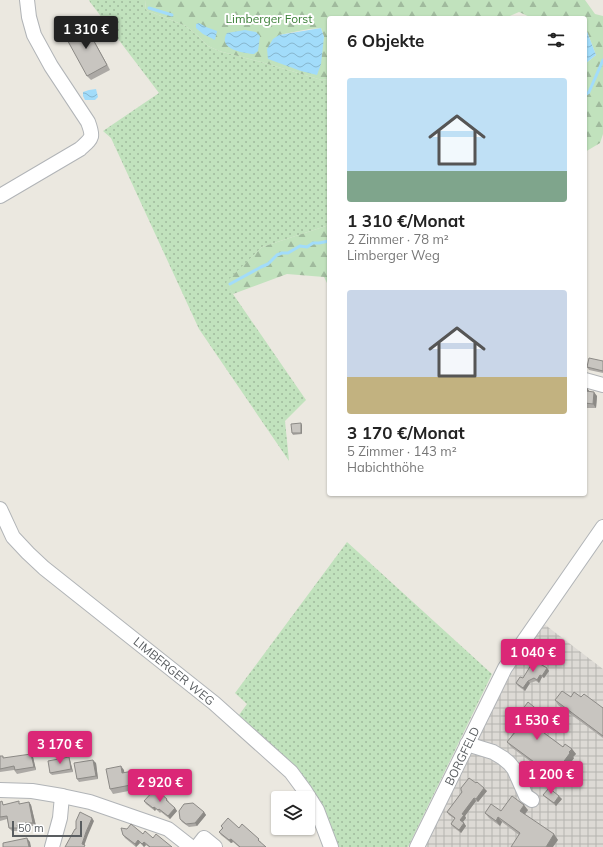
<!DOCTYPE html>
<html lang="de">
<meta charset="utf-8">
<style>
:root{--surface:#fff;--page:#f2f2f2;--text:#222;--muted:#767676;--accent:#db2777}
body{margin:0;font-family:Mulish,sans-serif;background:var(--page);color:var(--text);height:100vh;display:flex;flex-direction:column;font-size:15px;white-space:nowrap}
*{box-sizing:border-box;margin:0}
p{font-size:13px;color:var(--muted)}
.icon{flex:none;width:22px;height:22px;fill:none;stroke:currentColor;stroke-width:2;stroke-linecap:round;stroke-linejoin:round}
.map{position:relative;flex:1;overflow:hidden}
.sheet{position:absolute;left:327px;top:16px;width:260px;height:480px;display:flex;flex-direction:column;background:var(--surface);border-radius:4px;box-shadow:0 1px 3px #0004}
.sheet>*{flex:none}
.controls{position:absolute;left:271px;top:791px;display:grid;gap:8px}
.controls a{display:grid;place-items:center;width:44px;height:44px;border-radius:4px;background:var(--surface);box-shadow:0 1px 3px #0004;font-size:20px}
.scale{position:absolute;left:12px;bottom:10px;width:70px;box-sizing:border-box;padding-left:4px;border:2px solid #595d60;border-top:0;font-size:11px;line-height:14px;white-space:nowrap;color:#595d60;-webkit-text-stroke:3px #fff;paint-order:stroke}
.price{position:absolute;translate:-50% -34px;padding:0 9px;border-radius:4px;background:var(--accent);color:#fff;font-size:13px;line-height:26px;filter:drop-shadow(0 1px 2px #0008)}
.price::after{content:'';position:absolute;left:50%;top:24px;width:12px;height:9px;margin-left:-6px;background:inherit;clip-path:polygon(0 0,100% 0,50% 100%)}
.price.selected{background:#222;color:#fff}
ul{padding:0;list-style:none}
li{display:grid;align-content:center;gap:8px;height:212px;padding:0 20px}
li span{display:grid;place-items:center;height:124px;border-radius:4px;color:#555}
li>.icon{margin-inline-start:auto}
span .icon{width:72px;height:72px;fill:#fffc;stroke-width:1}
li b{font-size:17px}
h2{display:flex;justify-content:space-between;align-items:center;height:48px;padding:0 20px;font-size:17px}
.map>svg:first-child{display:block}
.industrial{fill:url(#industrial-grid)}
.grass{fill:url(#grass-dots)}
.forest{fill:url(#forest-firs);fill-rule:evenodd}
.water{fill:url(#water-waves)}
.lines{fill:none;stroke-linecap:round;stroke-linejoin:round}
.stream{stroke:#a2dcfa;stroke-width:3}
.minor-casing{stroke:#b1b4b7;stroke-width:16}
.minor{stroke:#fff;stroke-width:14}
.wall{fill:#aca9a5}
.shaded-wall{fill:#8c8a86}
.building{fill:#c8c5c0;stroke:#8c8a86}
.labels{text-anchor:middle;dominant-baseline:central;stroke-width:4;stroke-linejoin:round;paint-order:stroke}
.park-label{font-size:12px;fill:#3c8038;stroke:#fff}
.street-label{font-size:12px;fill:#595d60;stroke:#fff}
</style>
<div class="map">
<svg width="603" height="847" viewBox="0 0 603 847">
<defs>
<pattern id="industrial-grid" width="8" height="8" patternUnits="userSpaceOnUse"><rect width="8" height="8" fill="#dddad5"/><path d="M0 4h8M4 0v8" fill="none" stroke="#b6b4b0"/></pattern>
<pattern id="grass-dots" width="8" height="8" patternUnits="userSpaceOnUse"><rect width="8" height="8" fill="#c1e2bd"/><path d="M2 2h.1M6 6h.1" fill="none" stroke="#a0ba9d" stroke-width="1.8" stroke-linecap="round"/></pattern>
<pattern id="forest-firs" width="22" height="20" patternUnits="userSpaceOnUse"><rect width="22" height="20" fill="#c1e2bd"/><path d="M5 1l3.5 6h-7zM16 11l3.5 6h-7z" fill="#a0ba9d"/></pattern>
<pattern id="water-waves" width="16" height="10" patternUnits="userSpaceOnUse"><rect width="16" height="10" fill="#a2dcfa"/><path d="M0 5q4-4 8 0t8 0" fill="none" stroke="#87b6ce"/></pattern>
</defs>
<rect width="100%" height="100%" fill="#ebe8e0"/>
<!-- industrial -->
<path class="industrial" d="M544 624 603 669V847H424L441 809 512 672Z"/>
<!-- grass -->
<g class="grass">
<path d="M89 0H145L146 10 186 26 199 37 208 46 219 51 261 62 322 80 329 79V225L262 247 227 282 233 294 306 400 285 421 289 461 199 329 111 138 103 131 159 93 90 2Z"/>
<path d="M347 542 492 674 408 847H338L323 807 311 787 293 767 239 715 247 704 235 693Z"/>
</g>
<!-- forest -->
<g class="forest">
<path d="M145 0H585L595 14 603 16V134L600 143 585 152V64L596 55 586 29 585 28V18H532L519 12 505 18H329V79L322 80 261 62 219 51 208 46 199 37 186 26 146 10ZM321 28 324 37 322 47 279 35 309 29Z"/>
<path d="M329 225V287L324 277 287 274 233 294 226 282 262 247Z"/>
</g>
<!-- water -->
<g class="water">
<path d="M199 23 206 27 217 31 215 40 203 34 196 28V24Z"/>
<path d="M321 28 324 37 321 64 317 75 301 71 268 59 267 49 273 39 279 35Z"/>
<path d="M585 28 586 29 596 55 585 64Z"/>
<path d="M245 30 256 32 260 36 258 51 254 54C243 53 217 49 227 33Z"/>
<path d="M96 89 98 97 95 100H85L83 96V92L89 90Z"/>
</g>
<g class="lines">
<!-- stream -->
<g class="stream">
<path d="M149 8 172 15"/>
<path d="M585 95 589 92 603 60"/>
<path d="M230 284 261 267 268 264 277 255 282 253H288L300 246 307 247 313 243H319L329 241"/>
</g>
<!-- minor casing -->
<g class="minor-casing">
<g id="minor">
<path d="M0 196 80 149C92 138 94 138 88 122L51 66 34 35 29 17 27 0"/>
<path d="M585 380 603 385"/>
<path d="M0 509 13 537 28 553 44 568 214 703 291 772 305 791 317 810 331 847"/>
<path d="M467 744 493 752 503 758 509 763 514 769 526 796 532 800"/>
<path d="M0 790 32 791 62 796 90 802 168 829 191 847"/>
<path d="M52 847 60 818 62 796"/>
<path d="M197 847 204 838 215 847"/>
<path d="M417 847 505 668 603 527"/>
</g>
</g>
<!-- minor -->
<use href="#minor" class="minor"/>
</g>
<!-- wall -->
<g class="wall">
<path d="M84 23 87 28 110 70 91 80 87 76Z"/>
<path d="M603 361V373L589 370 587 367Z"/>
<path d="M585 386 589 391V392L597 396 596 408H585Z"/>
<path d="M302 425V434L293 435 292 433Z"/>
<path d="M544 664 543 665 547 668 549 671 544 678 542 677 539 683 536 681 530 683 525 691 518 686 516 683 523 678Z"/>
<path d="M571 697H581L603 708V738L558 705 555 700Z"/>
<path d="M545 716 549 721 542 731 563 747 572 749 576 754 573 757 574 758 557 781 511 747 507 742 514 732 510 726Z"/>
<path d="M0 756 4 758 33 757 36 770 17 774 14 770 0 772Z"/>
<path d="M69 757 70 760 73 772 52 775 50 773Z"/>
<path d="M96 763 98 779 79 782 77 779Z"/>
<path d="M124 770V773L137 776 139 789 113 794 110 789Z"/>
<path d="M461 790 487 791 478 802 476 801 465 816 466 818 463 822 466 826 461 833 453 827 451 824 455 819 449 815 447 812 462 792Z"/>
<path d="M543 795 562 799 556 806 546 798Z"/>
<path d="M167 799 169 802H168L175 808 177 811 170 819 161 812 160 813 156 809 155 811 146 804 144 801Z"/>
<path d="M0 802 4 805 20 804 29 802 31 805 36 826H27V828H20V831H12L9 828 7 819 0 821Z"/>
<path d="M528 810 525 815 558 840 519 835 502 822 500 826 489 818 485 813Z"/>
<path d="M204 812 206 815 197 826 189 827 182 822 180 819Z"/>
<path d="M221 826 239 828 261 842 260 843 266 847H239L233 842 231 843 221 835 219 832 222 828Z"/>
<path d="M143 834 153 838 172 847H149L146 845 144 847 140 843 136 847 125 838 123 835Z"/>
</g>
<!-- shaded-wall -->
<g class="shaded-wall">
<path d="M84 23 87 28 110 70 107 65Z"/>
<path d="M586 386 589 391V396L586 391Z"/>
<path d="M594 392 597 396 596 408 593 404Z"/>
<path d="M301 423 302 425V434L301 433Z"/>
<path d="M542 661 544 664 542 666 540 664Z"/>
<path d="M547 668 549 671 544 678 542 676Z"/>
<path d="M540 675 542 677 539 683 537 680Z"/>
<path d="M528 681 530 683 525 691 523 688Z"/>
<path d="M545 716 549 721 540 733 536 727Z"/>
<path d="M572 749 576 754 573 757 574 758 557 781 553 776Z"/>
<path d="M31 754 33 757 36 770 34 767Z"/>
<path d="M69 757 70 760 73 772 71 769Z"/>
<path d="M93 760 96 763 98 779 96 776Z"/>
<path d="M121 766 124 770 125 778 122 773Z"/>
<path d="M133 771 137 776 139 789 136 784Z"/>
<path d="M484 788 487 791 478 802 476 799Z"/>
<path d="M559 796 562 799 556 806 554 803Z"/>
<path d="M474 798 476 801 465 816 466 818 462 823 460 820 462 814Z"/>
<path d="M29 802 31 805 36 826 33 823Z"/>
<path d="M524 805 528 810 523 816 520 811Z"/>
<path d="M154 807 156 809 155 811 153 808Z"/>
<path d="M175 808 177 811 170 819 168 816Z"/>
<path d="M204 812 206 815 197 826 195 823Z"/>
<path d="M498 817 502 822 500 826 496 821Z"/>
<path d="M92 818 94 821 88 835 84 846 82 844 86 832Z"/>
<path d="M464 823 466 826 461 833 459 830Z"/>
<path d="M554 834 558 840 553 847H546Z"/>
<path d="M27 838 30 842 31 847H29Z"/>
<path d="M231 839 233 842 231 843 229 840Z"/>
<path d="M138 840 140 843 136 847 135 844Z"/>
<path d="M144 842 146 845 144 847 142 844Z"/>
</g>
<!-- building -->
<g class="building">
<path d="M84 23 107 65 87 76 64 34Z"/>
<path d="M589 358 603 361V371L587 367Z"/>
<path d="M585 386H586V391L594 392 593 404 585 403Z"/>
<path d="M301 423V433H292L291 424Z"/>
<path d="M536 657 542 661 540 664 547 668 542 676 540 675 537 680 534 678 528 681 523 688 516 683 520 677 523 678Z"/>
<path d="M562 691 571 697 574 692 581 697 584 694 603 708V736L555 700Z"/>
<path d="M528 702 545 716 536 727 563 747 565 744 572 749 569 752 570 753 553 776 507 742 516 731 510 726Z"/>
<path d="M31 754 34 767 15 770 14 766 0 769V756H3V758Z"/>
<path d="M69 757 71 769 50 773 48 761Z"/>
<path d="M93 760 96 776 77 779 74 763Z"/>
<path d="M121 766 122 773 133 771 136 784 110 789 106 769Z"/>
<path d="M469 778 476 783 477 782 484 788 476 799 474 798 462 814 464 815 460 820 464 823 459 830 451 824 455 818 447 812 462 792 461 790V788Z"/>
<path d="M549 788 559 796 554 803 543 795Z"/>
<path d="M155 789 167 799 166 800 175 808 168 816 159 809 158 810 154 807 153 808 144 801Z"/>
<path d="M512 796 524 805 520 811 554 834 546 847H511L520 833 498 817 496 821 485 813 491 804 501 811Z"/>
<path d="M2 801 3 805 19 801V804L29 802 33 823H25V825H17L18 828H9L7 816 0 817V802Z"/>
<path d="M193 803 204 812 195 823 186 824 180 819 179 811 184 804Z"/>
<path d="M80 812 92 818 86 832 82 844 85 845 84 847H65L75 829H76V821Z"/>
<path d="M228 818 239 828 242 824 259 839 258 840 266 847H240L231 839 229 840 219 832 223 828 221 826Z"/>
<path d="M131 824 143 834 145 831 153 838 156 834 172 847H150L144 842 142 844 138 840 135 844 123 835 121 828 127 829Z"/>
<path d="M27 838 29 847H3V843Z"/>
</g>
<g class="labels">
<!-- park labels -->
<g class="park-label">
<text x="269" y="18">Limberger Forst</text>
</g>
<!-- street labels -->
<g class="street-label">
<text transform="translate(174 671) rotate(39)">LIMBERGER WEG</text>
<text transform="translate(462 756) rotate(-64)">BORGFELD</text>
</g>
</g>
</svg>
<div class="controls">
<a><svg class="icon" aria-label="layers" viewBox="0 0 24 24"><path d="M12 4l9 5-9 5-9-5zM3 14l9 5 9-5"/></svg></a>
</div>
<div class="scale">50 m</div>
<b class="price selected" style="left:86px;top:50px">1 310 €</b>
<b class="price" style="left:533px;top:673px">1 040 €</b>
<b class="price" style="left:537px;top:741px">1 530 €</b>
<b class="price" style="left:60px;top:765px">3 170 €</b>
<b class="price" style="left:551px;top:795px">1 200 €</b>
<b class="price" style="left:160px;top:803px">2 920 €</b>
<section class="sheet">
<h2>6 Objekte<svg class="icon" aria-label="filters" viewBox="0 0 24 24"><path d="M4 7h16M4 17h16"/><circle cx="9" cy="7" r="2"/><circle cx="15" cy="17" r="2"/></svg></h2>
<ul>
<li><span style="background:linear-gradient(#bfe0f5 75%,#7fa58c 0)"><svg class="icon" aria-label="home" viewBox="0 0 24 24"><path d="M3 11l9-7 9 7M6 9v11h12V9"/></svg></span><div><b>1 310 €/Monat</b><p>2 Zimmer · 78 m²</p><p>Limberger Weg</p></div></li>
<li><span style="background:linear-gradient(#c9d6e8 70%,#c2b280 0)"><svg class="icon" aria-label="home" viewBox="0 0 24 24"><path d="M3 11l9-7 9 7M6 9v11h12V9"/></svg></span><div><b>3 170 €/Monat</b><p>5 Zimmer · 143 m²</p><p>Habichthöhe</p></div></li>
</ul>
</section>
</div>
